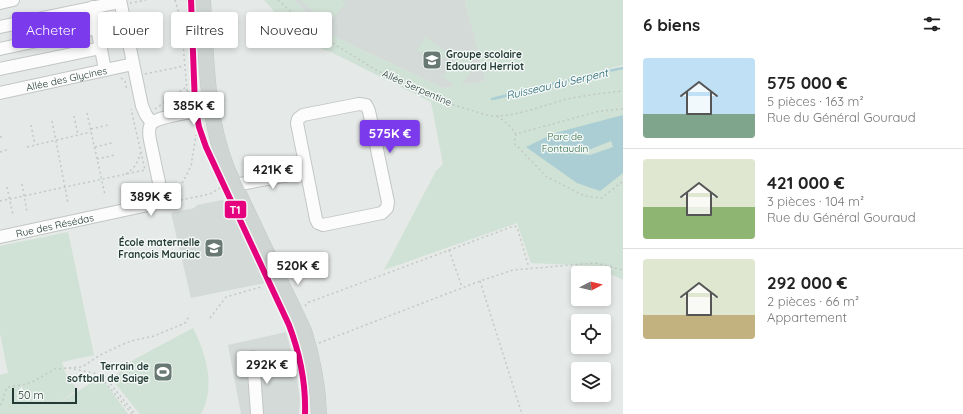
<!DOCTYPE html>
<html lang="fr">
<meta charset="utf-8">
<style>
:root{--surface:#fff;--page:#f2f2f2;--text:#222;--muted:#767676;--line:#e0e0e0;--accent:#7c3aed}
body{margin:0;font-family:Quicksand,sans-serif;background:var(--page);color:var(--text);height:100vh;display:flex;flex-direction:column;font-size:15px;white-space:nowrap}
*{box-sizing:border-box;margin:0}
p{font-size:13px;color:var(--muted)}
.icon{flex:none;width:22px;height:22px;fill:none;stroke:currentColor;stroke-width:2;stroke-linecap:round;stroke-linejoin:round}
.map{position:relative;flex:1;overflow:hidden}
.side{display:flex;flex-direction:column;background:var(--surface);width:340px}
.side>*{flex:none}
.banner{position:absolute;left:12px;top:12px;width:380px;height:36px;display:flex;gap:8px}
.needle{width:26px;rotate:83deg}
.fabs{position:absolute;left:571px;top:266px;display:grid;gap:8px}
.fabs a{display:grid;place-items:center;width:40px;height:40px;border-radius:4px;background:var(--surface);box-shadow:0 2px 6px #0003;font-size:20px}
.scale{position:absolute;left:12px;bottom:10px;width:65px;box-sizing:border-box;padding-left:4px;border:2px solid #243b35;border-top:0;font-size:11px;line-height:14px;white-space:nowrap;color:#243b35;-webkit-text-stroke:3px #f3f8f6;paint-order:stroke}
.price{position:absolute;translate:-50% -34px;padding:0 9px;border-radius:4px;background:#fff;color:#222;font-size:13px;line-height:26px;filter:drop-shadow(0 1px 2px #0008)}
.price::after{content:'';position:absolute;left:50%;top:24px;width:12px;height:9px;margin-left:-6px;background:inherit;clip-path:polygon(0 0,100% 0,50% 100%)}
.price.selected{background:var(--accent);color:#fff}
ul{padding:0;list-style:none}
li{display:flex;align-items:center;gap:12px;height:100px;padding:0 20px}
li+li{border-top:1px solid var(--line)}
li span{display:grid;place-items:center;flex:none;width:112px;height:80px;border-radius:4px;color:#555}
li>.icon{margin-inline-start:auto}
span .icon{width:48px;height:48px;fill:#fffc;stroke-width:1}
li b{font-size:17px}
h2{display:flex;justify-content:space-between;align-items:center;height:48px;padding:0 20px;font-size:17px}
.chip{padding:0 14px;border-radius:4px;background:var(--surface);box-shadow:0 2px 6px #0003;font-size:14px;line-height:36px}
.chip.selected{background:var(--accent);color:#fff}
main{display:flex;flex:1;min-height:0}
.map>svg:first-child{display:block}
.built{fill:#d3dad7}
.green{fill:#d0e1d5}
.water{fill:#aaced3;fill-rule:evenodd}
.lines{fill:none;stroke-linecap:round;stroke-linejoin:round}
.stream{stroke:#aaced3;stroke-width:2.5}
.minor-casing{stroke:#c2c6c4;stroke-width:14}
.major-casing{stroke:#c1c8c6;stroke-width:16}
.path{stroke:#c2c9c5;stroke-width:1.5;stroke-dasharray:2 3;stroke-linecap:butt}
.minor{stroke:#fbfcfb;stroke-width:12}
.major{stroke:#cfd5d3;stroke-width:15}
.tram-1-casing{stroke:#f3f8f6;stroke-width:9}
.tram-1{stroke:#e5007d;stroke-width:6}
.labels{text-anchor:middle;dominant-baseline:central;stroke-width:3;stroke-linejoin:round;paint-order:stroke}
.poi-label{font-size:10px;font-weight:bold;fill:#243b35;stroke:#f3f8f6;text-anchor:end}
.street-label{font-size:10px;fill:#243b35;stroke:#f3f8f6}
.park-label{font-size:10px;fill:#326e49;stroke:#f3f8f6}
.water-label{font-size:11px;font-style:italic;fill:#246471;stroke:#f3f8f6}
.line-badge{stroke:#f3f8f6;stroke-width:1.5}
.badge-label{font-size:11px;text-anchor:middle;font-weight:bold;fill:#fff}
</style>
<main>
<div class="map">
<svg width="623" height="414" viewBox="0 0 623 414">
<rect width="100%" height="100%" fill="#e5e9e7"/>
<!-- built -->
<g class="built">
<path d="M294 0H465L486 81 443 88 337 38 313 19Z"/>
<path d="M222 200 228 203 265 283 191 298 171 213 194 208 197 205Z"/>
<path d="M286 332 296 369 300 401 299 414H241L228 345Z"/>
</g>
<!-- green -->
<g class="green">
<path d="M264 0H294L313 19 337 38 443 88 455 86 443 76 461 53 476 65 461 85 486 81 465 0H623V65L532 89 623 67V280L594 266 531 263 517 223 384 270 436 171 443 164 431 102 331 52 300 41Z"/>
<path d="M300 0H342L346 3 328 24Z"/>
<path d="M426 37 447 53 437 66 417 50Z"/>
<path d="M68 232 94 355 62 362 65 372 77 390 57 404 101 377 128 414H0V375L8 373 0 333V246Z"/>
<path d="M193 328C206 354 216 387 201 414H140L115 383 116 375 135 359Z"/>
</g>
<!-- water -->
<path class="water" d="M623 115V173L600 191 577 183 526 147 555 133ZM611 141 613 147 590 155 570 153 591 149Z"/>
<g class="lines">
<!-- stream -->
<path class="stream" d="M492 99C535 89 579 76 623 68"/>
<!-- minor casing -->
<g class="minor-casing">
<g id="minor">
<path d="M120 0 142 106 146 115 152 123"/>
<path d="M0 3 13 0"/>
<path d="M93 7 105 70"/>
<path d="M0 27 120 2"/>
<path d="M0 49 97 28"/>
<path d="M0 69 101 48"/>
<path id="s1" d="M0 93 133 64"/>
<path d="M359 104 366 105 369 111 388 202 387 208 382 213 323 225 318 223 316 219 297 123 298 119 303 115Z"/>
<path d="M235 185 305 172"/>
<path id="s2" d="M0 237 148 205C157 200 160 197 160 187L150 140C149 135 148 129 151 124 157 116 200 111 212 108"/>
<path d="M253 357 257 414"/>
</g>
</g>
<!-- major casing -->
<g class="major-casing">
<path id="major" d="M203 0C206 57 206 117 228 171L304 331C313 359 318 385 319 414"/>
</g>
<!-- path -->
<g class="path">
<path d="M175 0 181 20 188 103"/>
<path d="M187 0 188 19"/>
<path d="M278 0 310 29 376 70 441 101 490 116C517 117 543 105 568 99 586 95 605 93 623 91"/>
<path d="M130 3 146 0"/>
<path d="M145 74 184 66"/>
<path d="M121 78 125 81 127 90"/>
<path d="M190 78 191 91"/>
<path d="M187 92 198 91"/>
<path d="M155 109 186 87"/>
<path d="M623 109 600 111 516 134 514 143 547 177 585 196 602 198 623 181"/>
<path d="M87 113 105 195"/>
<path d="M74 116 78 135"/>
<path d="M497 116 509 125 516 134"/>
<path d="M52 121 68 203"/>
<path d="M31 125 35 145"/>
<path d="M91 129 108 125"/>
<path d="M0 137 4 136"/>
<path d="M27 147 91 132"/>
<path d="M95 147 112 143"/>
<path d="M0 152 7 150"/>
<path d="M97 159 115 155"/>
<path d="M126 174C134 169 138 163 140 153"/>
<path d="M22 184 27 212"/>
<path d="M7 187 13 215"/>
<path d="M0 201 145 170 131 109"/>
<path d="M173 201 191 166 196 135"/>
<path d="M166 203 210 194 220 188"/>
<path d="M449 250 462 287"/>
<path d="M480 281 522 414"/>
<path d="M305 306 307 303 514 226 517 227 529 268"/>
<path d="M210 318 226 297 261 287"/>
<path d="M319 343 480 281 513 270 595 263 623 270"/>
<path d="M69 368 98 374 132 414"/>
<path d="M104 376 135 414"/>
<path d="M0 405C5 399 3 393 8 387L22 385 32 382 55 369 82 367 100 355 119 346 131 341 154 336 185 323 190 315"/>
</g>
<!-- minor -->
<use href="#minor" class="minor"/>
<!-- major -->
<use href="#major" class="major"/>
<!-- tram-1 casing -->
<g class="tram-1-casing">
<path id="tram-1" d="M191 0 195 105 199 127 206 147 289 325C300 354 306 383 305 414"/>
</g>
<!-- tram-1 -->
<use href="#tram-1" class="tram-1"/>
</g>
<!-- icons -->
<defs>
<g id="school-square" transform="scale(1)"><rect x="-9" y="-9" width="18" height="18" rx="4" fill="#687873" stroke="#f3f8f6"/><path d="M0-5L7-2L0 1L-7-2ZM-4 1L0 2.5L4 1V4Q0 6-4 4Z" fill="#fff"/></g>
<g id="stadium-square" transform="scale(1)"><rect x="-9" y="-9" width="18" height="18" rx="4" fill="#687873" stroke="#f3f8f6"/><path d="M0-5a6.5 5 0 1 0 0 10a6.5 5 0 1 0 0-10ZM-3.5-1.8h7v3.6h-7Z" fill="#fff"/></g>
</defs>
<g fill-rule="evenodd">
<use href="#school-square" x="432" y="60"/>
<use href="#school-square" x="214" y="248"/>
<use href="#stadium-square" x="163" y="372"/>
</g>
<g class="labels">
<!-- poi labels -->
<g class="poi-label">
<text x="446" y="54" text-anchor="start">Groupe scolaire<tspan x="446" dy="12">Edouard Herriot</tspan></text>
<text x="200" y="242">École maternelle<tspan x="200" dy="12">François Mauriac</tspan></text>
<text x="149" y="366">Terrain de<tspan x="149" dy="12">softball de Saige</tspan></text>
</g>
<!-- street labels -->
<g class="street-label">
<text stroke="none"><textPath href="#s1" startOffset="68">Allée des Glycines</textPath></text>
<text transform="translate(417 88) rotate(24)">Allée Serpentine</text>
<text stroke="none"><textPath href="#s2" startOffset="56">Rue des Résédas</textPath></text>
</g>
<!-- park labels -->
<g class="park-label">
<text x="565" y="136">Parc de<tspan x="565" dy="12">Fontaudin</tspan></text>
</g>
<!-- water labels -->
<g class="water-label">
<text transform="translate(557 84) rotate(-13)">Ruisseau du Serpent</text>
</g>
</g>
<rect class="line-badge" x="224" y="200" width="23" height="19" rx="4" fill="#e5007d"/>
<g class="badge-label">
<text x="235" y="214">T1</text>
</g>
</svg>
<div class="fabs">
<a><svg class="needle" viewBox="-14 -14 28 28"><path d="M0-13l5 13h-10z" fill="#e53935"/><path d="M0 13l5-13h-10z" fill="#767676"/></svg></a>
<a><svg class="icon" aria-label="locate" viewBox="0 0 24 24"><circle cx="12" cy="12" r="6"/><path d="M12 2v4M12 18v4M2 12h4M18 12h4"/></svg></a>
<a><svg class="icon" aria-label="layers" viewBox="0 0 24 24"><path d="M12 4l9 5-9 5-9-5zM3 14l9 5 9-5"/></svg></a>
</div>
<div class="scale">50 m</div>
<b class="price" style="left:194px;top:126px">385K €</b>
<b class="price selected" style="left:390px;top:154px">575K €</b>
<b class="price" style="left:273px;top:190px">421K €</b>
<b class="price" style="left:151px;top:217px">389K €</b>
<b class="price" style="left:298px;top:286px">520K €</b>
<b class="price" style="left:267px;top:385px">292K €</b>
<div class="banner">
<a class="chip selected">Acheter</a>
<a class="chip">Louer</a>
<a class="chip">Filtres</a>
<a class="chip">Nouveau</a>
</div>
</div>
<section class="side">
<h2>6 biens<svg class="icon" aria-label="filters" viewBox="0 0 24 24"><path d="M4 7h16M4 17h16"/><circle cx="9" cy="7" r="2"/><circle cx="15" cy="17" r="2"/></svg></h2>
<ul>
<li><span style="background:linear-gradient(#bfe0f5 70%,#7fa58c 0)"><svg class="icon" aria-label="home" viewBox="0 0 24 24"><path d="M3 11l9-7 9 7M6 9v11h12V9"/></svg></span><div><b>575 000 €</b><p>5 pièces · 163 m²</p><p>Rue du Général Gouraud</p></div></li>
<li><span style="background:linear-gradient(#dfe7d0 60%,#8fb573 0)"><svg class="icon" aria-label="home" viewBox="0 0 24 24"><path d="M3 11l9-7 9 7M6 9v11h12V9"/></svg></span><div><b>421 000 €</b><p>3 pièces · 104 m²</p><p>Rue du Général Gouraud</p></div></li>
<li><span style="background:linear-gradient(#dfe7d0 70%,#c2b280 0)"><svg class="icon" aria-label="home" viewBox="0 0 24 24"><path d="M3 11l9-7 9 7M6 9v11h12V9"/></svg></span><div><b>292 000 €</b><p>2 pièces · 66 m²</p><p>Appartement</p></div></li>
</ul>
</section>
</main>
